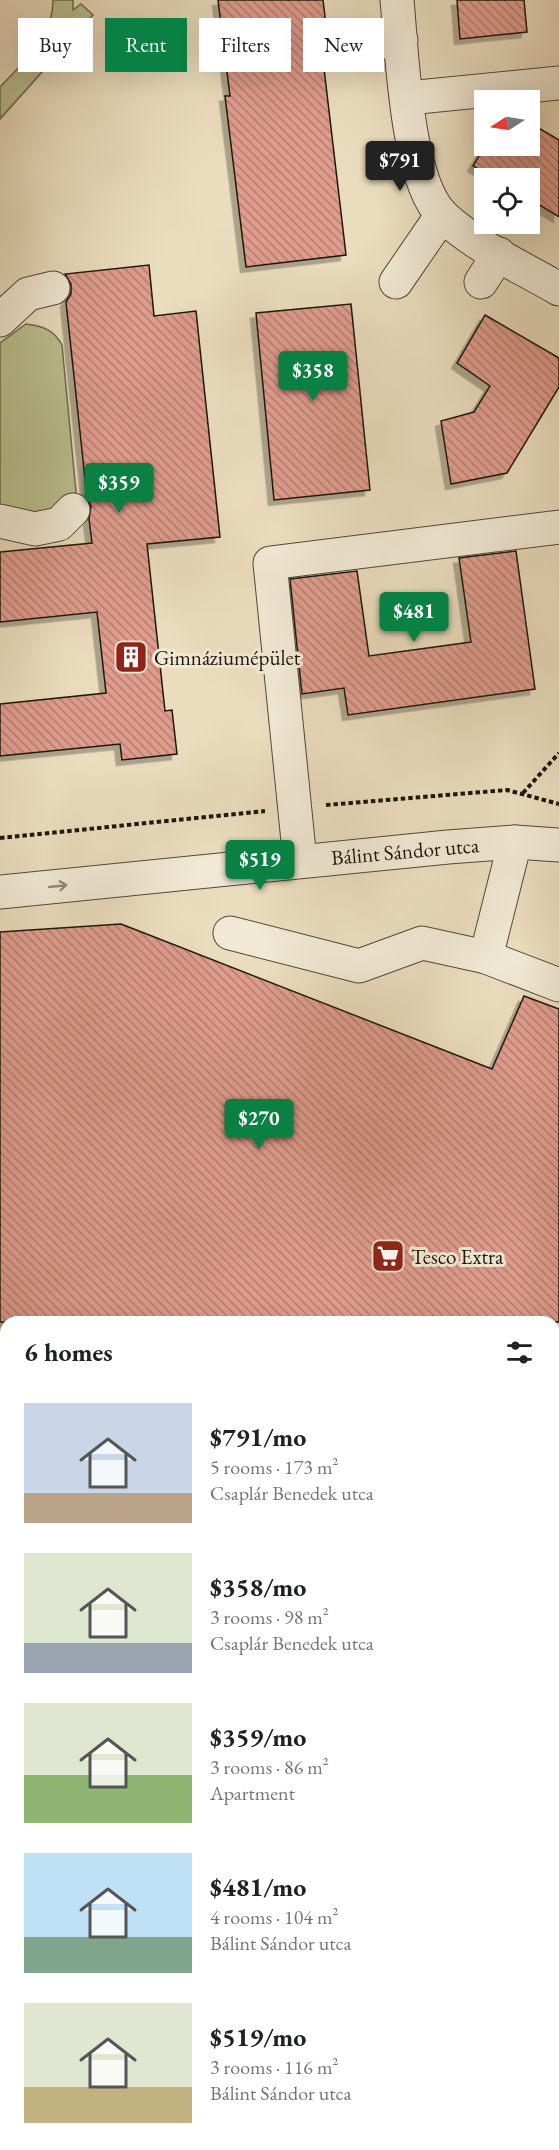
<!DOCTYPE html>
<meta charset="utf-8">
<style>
:root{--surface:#fff;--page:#f2f2f2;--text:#202124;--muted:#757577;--accent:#0b8043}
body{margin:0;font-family:"EB Garamond",serif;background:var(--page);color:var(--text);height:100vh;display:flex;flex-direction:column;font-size:22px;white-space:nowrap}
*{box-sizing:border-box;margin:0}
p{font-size:20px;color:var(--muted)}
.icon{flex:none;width:33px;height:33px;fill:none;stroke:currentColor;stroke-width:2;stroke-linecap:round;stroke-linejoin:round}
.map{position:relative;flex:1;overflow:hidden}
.panel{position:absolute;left:0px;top:1316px;width:560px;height:836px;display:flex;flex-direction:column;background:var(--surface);border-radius:18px 18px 0 0;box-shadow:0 6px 24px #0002}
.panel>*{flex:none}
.top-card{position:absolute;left:18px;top:18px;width:524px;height:54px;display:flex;gap:12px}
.needle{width:39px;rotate:258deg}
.controls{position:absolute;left:474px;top:90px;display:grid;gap:12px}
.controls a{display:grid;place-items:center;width:66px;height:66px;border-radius:0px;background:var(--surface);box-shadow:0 6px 24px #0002;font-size:30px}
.price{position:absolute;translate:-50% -51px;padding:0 14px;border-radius:6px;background:var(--accent);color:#fff;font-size:20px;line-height:39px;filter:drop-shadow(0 2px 3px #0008)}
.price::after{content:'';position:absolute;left:50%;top:36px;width:18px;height:14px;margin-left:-9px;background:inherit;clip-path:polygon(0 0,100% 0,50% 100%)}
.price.selected{background:#222;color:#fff}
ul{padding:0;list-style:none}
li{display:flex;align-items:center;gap:18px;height:150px;padding:0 24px}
li span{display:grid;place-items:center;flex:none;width:168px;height:120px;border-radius:0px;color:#555}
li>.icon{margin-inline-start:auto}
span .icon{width:72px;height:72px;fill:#fffc;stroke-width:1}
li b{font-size:26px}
h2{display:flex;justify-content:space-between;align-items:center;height:72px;padding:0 24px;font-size:26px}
.pill{padding:0 21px;border-radius:0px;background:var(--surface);box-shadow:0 6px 24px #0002;font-size:21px;line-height:54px}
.pill.selected{background:var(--accent);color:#fff}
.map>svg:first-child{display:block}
.green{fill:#bac08f;stroke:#6c6b4e;stroke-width:1.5}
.building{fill:url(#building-back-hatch);stroke:#1d160c;stroke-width:1.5;filter:url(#shadow)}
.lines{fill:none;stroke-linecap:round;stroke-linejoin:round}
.minor-casing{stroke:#504838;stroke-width:35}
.path{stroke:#1d160c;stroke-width:4;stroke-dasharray:4.5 3;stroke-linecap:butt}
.minor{stroke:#f1e9d5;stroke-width:33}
.oneway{stroke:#928a7b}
.labels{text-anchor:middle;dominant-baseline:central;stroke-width:6;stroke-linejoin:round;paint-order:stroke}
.poi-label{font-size:21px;fill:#1d160c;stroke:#f1e9d5;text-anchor:start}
.street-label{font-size:21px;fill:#1d160c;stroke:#f1e9d5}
</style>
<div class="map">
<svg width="559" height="2150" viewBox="0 0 559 2150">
<defs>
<pattern id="building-back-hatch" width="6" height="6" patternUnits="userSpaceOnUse" patternTransform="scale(1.5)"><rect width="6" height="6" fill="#df9c8d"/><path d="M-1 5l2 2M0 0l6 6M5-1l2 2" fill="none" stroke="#b47e72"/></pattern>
<filter id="shadow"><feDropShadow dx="-5.5" dy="5.5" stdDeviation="0" flood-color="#0004"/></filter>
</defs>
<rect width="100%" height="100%" fill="#eaddbe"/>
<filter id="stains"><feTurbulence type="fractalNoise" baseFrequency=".00333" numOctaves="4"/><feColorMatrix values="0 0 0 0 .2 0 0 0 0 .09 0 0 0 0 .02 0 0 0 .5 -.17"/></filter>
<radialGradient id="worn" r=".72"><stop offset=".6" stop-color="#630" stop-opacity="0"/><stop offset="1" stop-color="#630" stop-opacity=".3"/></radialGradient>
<!-- green -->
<g class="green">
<path d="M53 0H73V10L81 4 93 15 0 119V87C24 61 53 38 53 0Z"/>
<path d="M26 324C43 326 54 330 62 345L76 492 57 516 0 513V343Z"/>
<path d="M554 1922 559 1925V2055L557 2046H554Z"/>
<path d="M320 2145H527L528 2150H316Z"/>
</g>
<!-- building -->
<g class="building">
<path d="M218 0H323L328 42 321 43 346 255 246 267 225 96H230Z"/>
<path d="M457 0H524L527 32 460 39Z"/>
<path d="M530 123 559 140V217L530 199V178H494L473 166 485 146H530Z"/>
<path d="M149 265 154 316 196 311 220 537 147 544 165 711 172 710 177 754 122 760 120 744 0 756V704L106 693 97 612 0 622V552L92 543 89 519 91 506 87 497 66 302 71 294V284L65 274Z"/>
<path d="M351 304 370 490 274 500 256 313Z"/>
<path d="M485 315 559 358V387L507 473 451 484 441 421 474 412 490 386 457 363Z"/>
<path d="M516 551 535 689 348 715 344 688 302 694 290 579 357 571 369 656 471 642 459 558Z"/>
<path d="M121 924 492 1069 524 996 559 1009V1322H0V932Z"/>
</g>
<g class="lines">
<!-- minor casing -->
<g class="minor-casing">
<g id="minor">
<path d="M397 0C402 52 406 180 443 216 475 246 521 267 559 289"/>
<path d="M366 44 401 40"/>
<path d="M408 98 559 83"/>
<path d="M396 282 442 215"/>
<path d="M481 282 499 254"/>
<path d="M0 320 28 294 53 288"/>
<path d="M0 521 35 529 59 524 73 510"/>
<path d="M300 861 270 563 559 527"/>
<path d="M0 892 448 847 515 842 559 845"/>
<path d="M230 933 359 966 422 943 486 957 559 985"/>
<path d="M486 957 515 842"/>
<path d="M0 1397 6 1399"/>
<path d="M0 1737 6 1739"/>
<path d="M554 1791 559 1782"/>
<path d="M554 1868 559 1861"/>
<path d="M538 2145 539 2150"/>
<path d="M290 2150 294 2145"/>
</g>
</g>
<!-- path -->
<g class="path">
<path d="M523 793 559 753"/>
<path d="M326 805 507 790 559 804"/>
<path d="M0 838 265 811"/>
<path d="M0 1360 6 1362"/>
<path d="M554 1578 559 1565"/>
<path d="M554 1592 559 1596"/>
<path d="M0 1641 6 1625"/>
<path d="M554 1679 559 1670"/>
<path d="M554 1944 559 1965"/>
<path d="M0 2038 6 2031"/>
<path d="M0 2116 6 2122"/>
<path d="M31 2145 37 2150"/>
<path d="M381 2145 382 2150"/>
<path d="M501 2145 502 2150"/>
<path d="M117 2150V2145"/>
<path d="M212 2150 216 2145"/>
<path d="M342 2150 347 2145"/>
</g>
<!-- minor -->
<use href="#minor" class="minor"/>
</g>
<!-- one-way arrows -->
<defs><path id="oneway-shaft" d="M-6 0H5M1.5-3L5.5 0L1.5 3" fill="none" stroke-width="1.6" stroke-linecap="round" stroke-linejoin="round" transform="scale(1.5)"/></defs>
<use class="oneway" href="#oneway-shaft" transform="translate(58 886) rotate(-6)"/>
<!-- icons -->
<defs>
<g id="building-square" transform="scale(1.725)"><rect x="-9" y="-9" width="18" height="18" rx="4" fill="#8f2418" stroke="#f1e9d5"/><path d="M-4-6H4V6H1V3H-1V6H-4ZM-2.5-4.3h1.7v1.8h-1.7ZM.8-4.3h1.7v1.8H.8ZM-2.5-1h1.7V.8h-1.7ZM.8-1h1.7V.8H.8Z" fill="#fff"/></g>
<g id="supermarket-square" transform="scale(1.725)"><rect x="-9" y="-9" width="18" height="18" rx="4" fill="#8f2418" stroke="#f1e9d5"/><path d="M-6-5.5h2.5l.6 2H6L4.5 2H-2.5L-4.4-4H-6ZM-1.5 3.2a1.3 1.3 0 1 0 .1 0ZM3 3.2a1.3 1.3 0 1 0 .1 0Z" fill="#fff"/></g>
</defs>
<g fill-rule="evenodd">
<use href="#building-square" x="131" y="657"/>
<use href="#supermarket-square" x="388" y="1256"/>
</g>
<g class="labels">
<!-- poi labels -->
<g class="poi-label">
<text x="154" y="657">Gimnáziumépület</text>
<text x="411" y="1256">Tesco Extra</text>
</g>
<!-- street labels -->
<g class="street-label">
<text transform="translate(405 851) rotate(-5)">Bálint Sándor utca</text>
</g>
</g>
<rect width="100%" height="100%" filter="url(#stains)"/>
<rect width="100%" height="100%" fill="url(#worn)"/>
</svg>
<div class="controls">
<a><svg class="needle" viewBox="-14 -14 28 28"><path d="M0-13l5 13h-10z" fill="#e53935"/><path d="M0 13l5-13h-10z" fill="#757577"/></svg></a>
<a><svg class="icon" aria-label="locate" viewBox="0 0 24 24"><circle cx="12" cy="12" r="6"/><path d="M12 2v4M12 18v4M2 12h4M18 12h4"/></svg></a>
</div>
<b class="price selected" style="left:400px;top:192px">$791</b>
<b class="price" style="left:313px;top:402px">$358</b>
<b class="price" style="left:119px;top:514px">$359</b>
<b class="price" style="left:414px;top:643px">$481</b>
<b class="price" style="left:260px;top:891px">$519</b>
<b class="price" style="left:259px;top:1150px">$270</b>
<div class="top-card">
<a class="pill">Buy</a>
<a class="pill selected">Rent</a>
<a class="pill">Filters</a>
<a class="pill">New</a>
</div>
<section class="panel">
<h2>6 homes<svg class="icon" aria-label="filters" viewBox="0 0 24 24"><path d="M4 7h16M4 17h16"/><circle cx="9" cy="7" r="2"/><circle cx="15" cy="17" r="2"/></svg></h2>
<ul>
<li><span style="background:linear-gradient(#c9d6e8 75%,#b9a48a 0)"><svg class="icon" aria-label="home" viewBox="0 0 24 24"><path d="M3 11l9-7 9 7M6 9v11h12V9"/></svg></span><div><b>$791/mo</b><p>5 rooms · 173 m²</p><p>Csaplár Benedek utca</p></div></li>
<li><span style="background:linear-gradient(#dfe7d0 75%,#9aa5b1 0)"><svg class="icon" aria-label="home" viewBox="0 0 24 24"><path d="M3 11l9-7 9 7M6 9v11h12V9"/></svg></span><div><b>$358/mo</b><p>3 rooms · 98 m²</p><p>Csaplár Benedek utca</p></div></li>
<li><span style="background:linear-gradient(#dfe7d0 60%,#8fb573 0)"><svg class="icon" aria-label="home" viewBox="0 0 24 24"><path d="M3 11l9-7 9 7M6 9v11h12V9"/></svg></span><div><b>$359/mo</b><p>3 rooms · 86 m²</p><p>Apartment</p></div></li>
<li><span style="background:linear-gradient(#bfe0f5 70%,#7fa58c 0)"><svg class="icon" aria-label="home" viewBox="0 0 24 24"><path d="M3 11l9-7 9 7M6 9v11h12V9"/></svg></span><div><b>$481/mo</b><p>4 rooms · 104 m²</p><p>Bálint Sándor utca</p></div></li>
<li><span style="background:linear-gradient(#dfe7d0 70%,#c2b280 0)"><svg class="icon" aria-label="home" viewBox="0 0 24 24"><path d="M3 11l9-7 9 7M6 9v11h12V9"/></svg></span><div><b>$519/mo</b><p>3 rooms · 116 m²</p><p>Bálint Sándor utca</p></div></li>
</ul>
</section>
</div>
